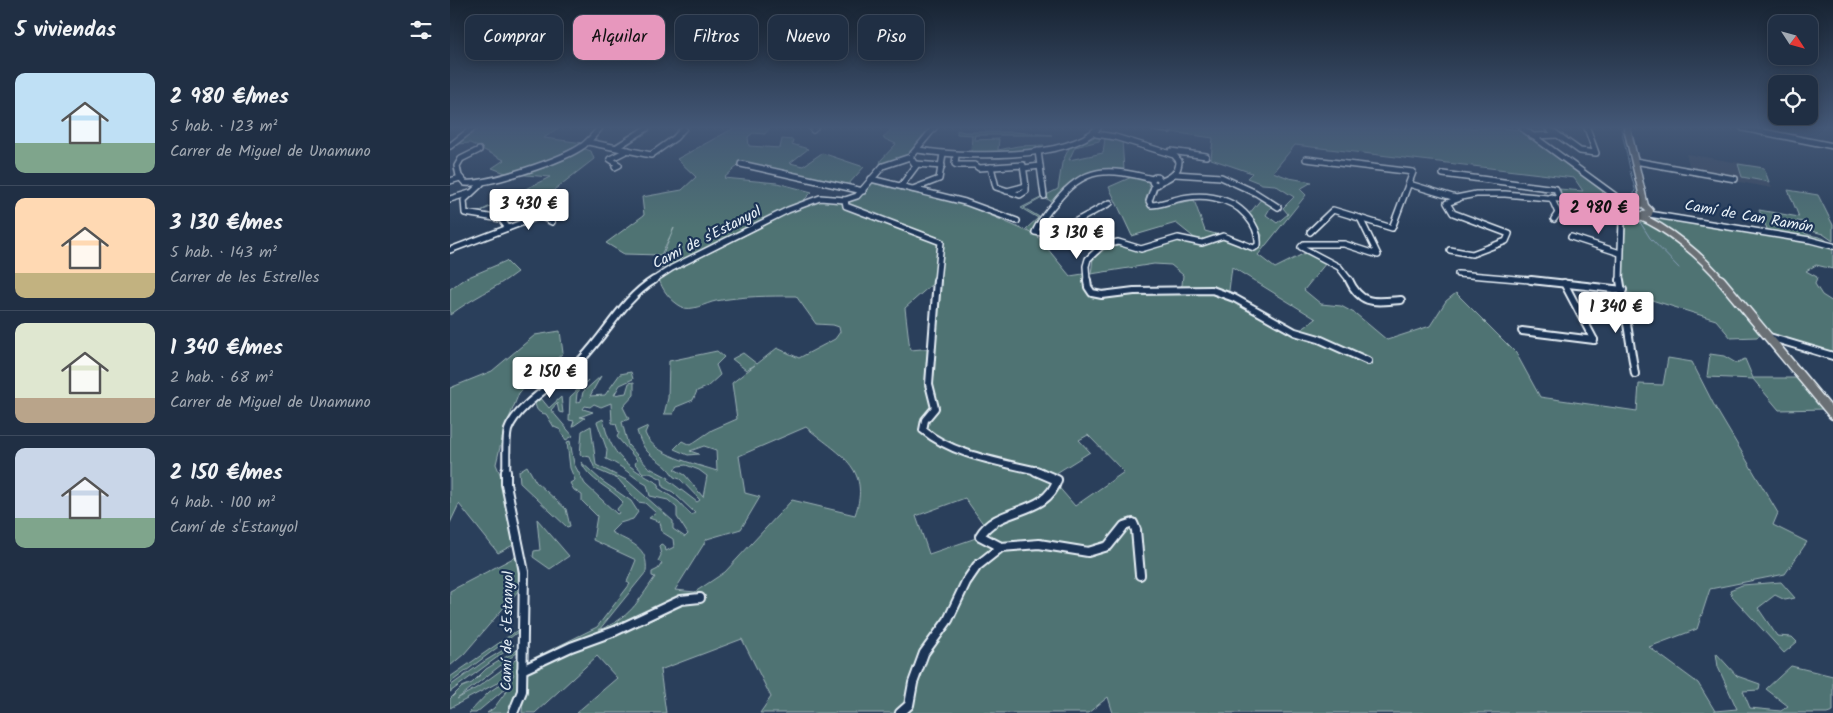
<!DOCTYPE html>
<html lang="es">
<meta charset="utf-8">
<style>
:root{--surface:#202f44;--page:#28374b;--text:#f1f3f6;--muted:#a2a9b2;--line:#3d4a5d;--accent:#e797bd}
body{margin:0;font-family:Kalam,sans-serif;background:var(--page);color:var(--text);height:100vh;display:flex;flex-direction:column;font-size:19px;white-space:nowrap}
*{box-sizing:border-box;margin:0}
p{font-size:16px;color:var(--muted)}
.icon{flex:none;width:28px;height:28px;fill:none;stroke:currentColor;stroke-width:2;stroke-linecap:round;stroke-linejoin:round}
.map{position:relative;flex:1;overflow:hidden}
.sheet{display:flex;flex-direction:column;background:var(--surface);width:450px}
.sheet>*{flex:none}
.banner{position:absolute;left:15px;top:15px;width:475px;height:45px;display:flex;gap:10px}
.needle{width:32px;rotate:126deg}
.tools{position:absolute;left:1318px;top:15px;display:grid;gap:10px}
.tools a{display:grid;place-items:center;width:50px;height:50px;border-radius:10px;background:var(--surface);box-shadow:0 2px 12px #0003,0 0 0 1px var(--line);font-size:25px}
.price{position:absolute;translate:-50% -42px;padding:0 11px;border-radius:5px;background:#fff;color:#222;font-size:16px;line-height:32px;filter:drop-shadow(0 1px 2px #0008)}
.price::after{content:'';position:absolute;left:50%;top:30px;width:15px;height:11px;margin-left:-8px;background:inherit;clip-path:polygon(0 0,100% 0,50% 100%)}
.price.active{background:var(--accent);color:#111}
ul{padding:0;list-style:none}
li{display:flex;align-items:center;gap:15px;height:125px;padding:0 15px}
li+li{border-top:1px solid var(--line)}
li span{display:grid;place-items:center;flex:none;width:140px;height:100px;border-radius:10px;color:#555}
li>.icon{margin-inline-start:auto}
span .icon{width:60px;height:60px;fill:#fffc;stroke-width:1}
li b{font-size:21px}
h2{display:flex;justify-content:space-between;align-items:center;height:60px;padding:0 15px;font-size:21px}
.tag{padding:0 18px;border-radius:10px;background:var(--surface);box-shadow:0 2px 12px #0003,0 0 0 1px var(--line);font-size:18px;line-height:45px}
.tag.active{background:var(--accent);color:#111}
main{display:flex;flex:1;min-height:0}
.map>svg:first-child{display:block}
.built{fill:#3a4a60}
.green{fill:#507373;stroke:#9cb2b6;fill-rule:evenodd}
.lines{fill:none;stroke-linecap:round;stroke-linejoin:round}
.stream{stroke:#859eb6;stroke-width:1}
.minor-far2-casing{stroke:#e8f1f8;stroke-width:8}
.minor-far1-casing{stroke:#e8f1f8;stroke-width:10}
.minor-casing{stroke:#e8f1f8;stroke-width:12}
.major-far1-casing{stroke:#e8f1f8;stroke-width:9}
.major-casing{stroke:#e8f1f8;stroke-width:11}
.minor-far2{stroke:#1d3557;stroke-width:5}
.minor-far1{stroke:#1d3557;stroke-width:6}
.minor{stroke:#1d3557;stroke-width:8}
.major-far1{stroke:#6b7074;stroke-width:6}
.major{stroke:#6b7074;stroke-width:8}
.labels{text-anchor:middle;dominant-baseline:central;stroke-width:4.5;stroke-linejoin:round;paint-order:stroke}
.street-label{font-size:15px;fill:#e8f1f8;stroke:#1d3557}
</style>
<main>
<section class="sheet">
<h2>5 viviendas<svg class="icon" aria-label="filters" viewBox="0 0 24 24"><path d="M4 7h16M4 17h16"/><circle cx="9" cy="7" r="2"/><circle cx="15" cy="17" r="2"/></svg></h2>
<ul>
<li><span style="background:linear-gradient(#bfe0f5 70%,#7fa58c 0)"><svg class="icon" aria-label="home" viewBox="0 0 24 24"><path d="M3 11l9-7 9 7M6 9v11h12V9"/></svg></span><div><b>2 980 €/mes</b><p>5 hab. · 123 m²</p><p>Carrer de Miguel de Unamuno</p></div></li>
<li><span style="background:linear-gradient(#ffd9b3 75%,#c2b280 0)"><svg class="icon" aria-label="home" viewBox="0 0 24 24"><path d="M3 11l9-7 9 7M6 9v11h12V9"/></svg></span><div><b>3 130 €/mes</b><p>5 hab. · 143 m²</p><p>Carrer de les Estrelles</p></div></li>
<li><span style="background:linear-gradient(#dfe7d0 75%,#b9a48a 0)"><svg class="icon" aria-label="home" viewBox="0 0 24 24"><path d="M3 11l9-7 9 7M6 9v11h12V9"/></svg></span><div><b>1 340 €/mes</b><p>2 hab. · 68 m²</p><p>Carrer de Miguel de Unamuno</p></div></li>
<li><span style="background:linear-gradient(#c9d6e8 70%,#7fa58c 0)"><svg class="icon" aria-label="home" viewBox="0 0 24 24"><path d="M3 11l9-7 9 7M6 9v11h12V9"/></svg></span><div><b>2 150 €/mes</b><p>4 hab. · 100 m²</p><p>Camí de s'Estanyol</p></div></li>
</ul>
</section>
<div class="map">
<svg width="1383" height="713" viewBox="0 0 1383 713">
<rect width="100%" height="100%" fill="#2a3f5b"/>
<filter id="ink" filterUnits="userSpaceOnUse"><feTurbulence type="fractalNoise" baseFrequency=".02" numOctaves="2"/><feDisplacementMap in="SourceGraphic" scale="10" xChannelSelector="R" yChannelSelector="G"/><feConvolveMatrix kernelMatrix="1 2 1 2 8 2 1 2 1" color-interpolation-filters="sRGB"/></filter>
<g filter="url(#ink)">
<!-- built -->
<path class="built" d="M1236 154 1314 167 1322 188 1241 173Z"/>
<!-- green -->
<g class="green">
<path d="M26 128H108L94 138 134 143 89 164 58 174 42 168 54 160 20 143 7 144Z"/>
<path d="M284 128H320L315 134 303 133 298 137 299 146 330 148 332 139 343 140 342 144 358 149 340 163 353 166 372 153 414 167 397 186 342 172 291 163 274 178 327 183 362 192 354 200 358 201 260 248 246 253 222 267 217 266 206 271 224 228 211 255 174 254 156 243 194 215 192 197 232 190 246 177 227 159Z"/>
<path d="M442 128H482L457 157 430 164 431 160 446 144 433 138Z"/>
<path d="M721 128H1048L1073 130 1162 197 1163 199 1160 201 1110 196 1109 189 1133 191 1124 178 845 145 823 172 839 178 862 182 850 189 856 195 808 255 825 268 855 253 876 263 854 290 871 304 891 306 906 314 937 340 980 326 996 301 1006 293 1066 353 1090 397 1187 411 1189 384 1213 385 1218 358 1242 362 1265 407 1328 513 1323 525 1357 542 1335 574 1260 589 1247 629 1199 647 1248 683 1265 711 1287 709 1268 667 1266 653 1287 676 1310 684 1309 690 1293 691 1300 708 1331 711 1338 706 1316 689 1341 666 1383 676V711L1377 713H663L658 697 638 713H310L321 697 292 639 210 670 216 713H126L167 678 147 656 85 713H72L75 672 148 639 162 637 170 628 79 665 80 660 147 627 180 584 177 582 186 560 143 540 147 516 132 501V495L124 490 120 483 125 480 120 468 117 442 120 441 124 464 135 484 167 514 169 513 167 509 173 502C160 487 139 481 131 462L152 481 181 501 188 512 183 519 170 523 161 532C180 543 199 546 196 572L149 630C180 618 187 603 205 577L202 576V572L208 569 212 563 208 561 211 555 209 546 211 544 215 546 216 551 224 547 223 539 212 532 210 522 199 518 206 513 195 503 188 502 168 479 145 469 140 457 130 455 132 431 141 426 146 465 178 481 223 521V529L235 537 238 534 227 517V508L218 500 200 496 197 485C182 477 172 465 156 459L157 450 147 422 153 419C161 457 177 466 209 484L208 488 228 501 241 515 245 513 223 492 213 487 212 479 200 473H193L185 464 187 460 167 437 169 433 166 424 162 423 161 403 151 407 144 404 140 407 135 406 133 409 143 412 130 417 135 418 122 427 124 421 119 420 120 397 138 380 127 393 126 403 131 401 133 392 151 376 140 396 155 395 170 374 181 372 183 379 170 385 164 395 176 393 179 383 184 382V395L173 407 179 419 172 422 178 445 198 467 219 478 218 480 247 502 250 500 230 479 224 477C213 457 195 461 187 431L198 426 195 433C202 455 246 464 267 471L266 450 254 446 240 451 249 454 238 455 224 449 232 441 240 445 262 430 287 419 282 383 305 365 296 370 282 359 293 353 307 364 327 348 349 358 385 339 390 332 389 327 383 325 366 324 346 296C319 296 292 296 266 301 256 303 241 312 232 307 221 301 211 289 209 278L309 228 341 210 373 200 398 202 412 195 422 183 517 205 583 234 576 229 588 218 571 208 608 189 612 163 619 148 645 137H651L649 141 625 147 619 160 653 153 655 138 672 140 674 170C641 165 620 177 602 202L594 197 574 208 591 218 583 231 620 276 633 274 637 292 642 296 727 292 732 285 733 275 721 265 704 264 641 274 643 258 651 250 664 244 695 250 720 241 747 240 726 223 682 236 659 187 684 176 700 183 702 208 744 200 755 231 780 238 803 249 809 248 812 235 799 214 812 198 822 205 816 215 827 223 838 214 833 208 844 197 825 185 812 184 797 178 802 173 761 159 763 138 721 132ZM782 267 866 319 844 335 778 298ZM490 282 484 348 460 350 455 308 481 285ZM356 427C388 454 422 467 405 515L342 500 275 572 245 592 225 590 257 539 291 529 310 497 295 493 289 456ZM638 435 674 472 625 506 600 477 640 452 629 440ZM236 465 249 470 257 476 253 497 235 475 224 469 228 466ZM515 498 534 525 526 538 479 554 466 516Z"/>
<path d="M507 130 514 132H565L602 135H525L524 140 549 139 548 150 568 146 594 145 591 150 521 153 522 135 507 134Z"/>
<path d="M132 148 141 151 144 159 104 190 102 196 90 201 52 202 22 215 100 177 64 174Z"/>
<path d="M1288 164 1314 168 1319 182 1292 177Z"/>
<path d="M1338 190 1368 195 1383 225V241L1373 234 1358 230 1355 222 1347 221C1350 242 1373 231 1379 244L1318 231 1309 210 1349 217Z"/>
<path d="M1203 217 1383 246V269L1366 265 1356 271 1367 277 1365 284 1372 295 1383 302V356L1322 338 1276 282 1207 223Z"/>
<path d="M1176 219 1195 221 1251 260 1312 334 1307 337 1281 338 1266 320 1176 292 1171 272Z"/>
<path d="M56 261 67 272C45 289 22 298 0 315V289L14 279Z"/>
<path d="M110 331 113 353 69 393 54 431 46 464 54 484 63 545 48 553 9 504 0 523V388L42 371 85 335Z"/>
<path d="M267 351 274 357 266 365 270 375 257 387 247 391 243 400 226 407 223 414H214L218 398 219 361Z"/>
<path d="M1260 354 1274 356 1286 363 1295 359 1303 378H1350L1375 409 1329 410 1303 379 1257 377Z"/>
<path d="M90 397 99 408 111 397 113 413 109 412 107 403 101 410 123 436 116 440 111 433V430L104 427 96 414C88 413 86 410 85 402Z"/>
<path d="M77 466 86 482 116 509 120 526 117 527 70 483 69 471Z"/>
<path d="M87 519 119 556 100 569 83 557 84 551 90 550Z"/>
<path d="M67 556 69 590 14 654 0 666V591Z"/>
<path d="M1331 582 1345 598 1335 600 1325 595 1308 608 1327 636 1342 637 1347 642 1334 653 1282 596 1280 590 1292 585Z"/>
<path d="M69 629 68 632 0 683V677Z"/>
<path d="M63 644 64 645 0 692V686L32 663Z"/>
<path d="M69 649 68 652 7 699 28 687 68 658 67 692 58 713H37L44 708 58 689 56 688 26 713H19L39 692 64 675 62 671 47 683 0 708V699L12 687 22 683 36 669Z"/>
</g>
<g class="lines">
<!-- stream -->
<g class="stream">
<path d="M1171 128 1180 169"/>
<path d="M1180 171 1185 189"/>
<path d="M1183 198 1185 190"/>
<path d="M1188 219 1200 238 1229 268"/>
</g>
<!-- minor-far2 casing -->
<g class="minor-far2-casing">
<g id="minor-far2">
<path d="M704 128 719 130"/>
<path d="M1072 128 1168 198 1173 204"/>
<path d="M1098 128 1130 151 1146 153 1137 128"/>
<path d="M1293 128 1383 146"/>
<path d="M363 130 365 128"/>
<path d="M646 134 665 137 724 155 729 161C729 172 722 177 712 181"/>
<path d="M1082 136 1107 135"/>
<path d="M138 142 201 155 225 138 234 128"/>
<path d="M0 146 23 128"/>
<path d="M167 147 197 128"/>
<path d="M29 150 11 159 7 166 9 176 15 183C39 185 114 160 134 145 140 140 145 134 150 128"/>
<path d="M468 150C512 157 616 161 648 128"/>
<path d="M588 151 594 196"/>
<path d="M721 151 756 156"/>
<path d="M506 155 505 164 507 165H525L529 168 573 165 576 186 557 191"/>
<path d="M856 159 963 172 942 228 883 210 860 232"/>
<path d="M1185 161 1285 179"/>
<path d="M291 164 413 191"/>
<path d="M466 164 492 166"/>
<path d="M165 167 169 165 160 159 178 150"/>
<path d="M541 167 546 187 570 195 576 191V186"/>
<path d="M574 168 590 166"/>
<path d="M725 174 771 177 806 193 828 207"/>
<path d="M993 174 1106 189 1109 198"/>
<circle cx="706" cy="181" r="4"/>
<path d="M421 179 515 202 567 221"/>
<path d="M0 181 10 178"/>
<path d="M959 184 1006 198 1026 194H1055L1173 205"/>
<path d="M451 186 466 166 460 157"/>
<path d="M463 189 489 179 493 154"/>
<path d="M1101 197 1108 213 1104 219"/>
<path d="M0 199 20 193"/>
<path d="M395 200 396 206 491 242 487 281"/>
<path d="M660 203C640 212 607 237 585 232 590 221 597 212 605 203 634 165 659 168 702 179"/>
<path d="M1199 214 1360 240 1383 246"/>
<path d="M58 228 90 216 102 222"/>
<path d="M1121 237 1170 253"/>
<path d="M0 250 58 228 51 219 15 213 14 200 31 184"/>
<path d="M1000 250 1022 254 1056 241 1059 234 1003 213 997 203 1008 199"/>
<path d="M1008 274 1092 281"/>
<path d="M202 281 222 268 338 210 370 198 395 200 407 196 433 166 460 157 484 128"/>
<path d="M637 281 636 266 638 259 652 246 668 242 691 249 728 238 752 243 773 236 804 248 808 245C809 234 804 224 797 216 779 195 749 193 724 200 716 202 709 205 701 205L699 201 705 184"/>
<path d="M900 281 889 267 851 247 854 244H894L928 255 910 218"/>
<path d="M1170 281 1172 221 1175 210"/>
</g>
</g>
<!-- minor-far1 casing -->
<g class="minor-far1-casing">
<g id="minor-far1">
<path d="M487 280 479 384 485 408 475 420 473 430C504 456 552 462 591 472"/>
<path d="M637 280 638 287 642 293 652 295 684 291 762 290 784 298 845 332 869 339 918 361"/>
<path d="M899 280C911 306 925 302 951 300"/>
<path d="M1081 280 1173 290"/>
<path d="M1170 280 1185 374"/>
<path d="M1114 283 1144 340"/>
<path d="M1072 331 1144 340"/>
<path d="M1319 337 1383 356"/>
<path d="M56 472C57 460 55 442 58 430 67 404 113 379 132 359 157 333 173 299 204 280"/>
</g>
</g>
<!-- minor casing -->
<g class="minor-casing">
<g id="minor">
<path d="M56 471V484L74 572 72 691 63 713"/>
<path d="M586 471 607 480C597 516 547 506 530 536L551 547 589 544 638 552 658 546 674 526 683 523 686 530 690 575"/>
<path d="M72 670 121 647 165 631 231 600 250 598"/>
<path d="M450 713 459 705 463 683 474 653 498 620 516 582 527 566 551 547"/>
</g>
</g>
<!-- major-far1 casing -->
<g class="major-far1-casing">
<g id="major-far1">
<path d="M1177 128 1195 206"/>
<path d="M1180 201 1193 204 1200 211 1199 214C1188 217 1179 214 1173 204Z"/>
<path d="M1188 216C1217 227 1252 257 1272 281"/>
</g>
</g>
<!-- major casing -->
<g class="major-casing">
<path id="major" d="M1271 280 1383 415"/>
</g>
<!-- minor-far2 -->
<use href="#minor-far2" class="minor-far2"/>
<!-- minor-far1 -->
<use href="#minor-far1" class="minor-far1"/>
<!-- minor -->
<use href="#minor" class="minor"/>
<!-- major-far1 -->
<use href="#major-far1" class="major-far1"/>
<!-- major -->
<use href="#major" class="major"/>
</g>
</g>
<!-- sky -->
<linearGradient id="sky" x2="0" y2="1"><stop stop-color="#172332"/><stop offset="0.56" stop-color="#445877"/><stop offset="1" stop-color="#445877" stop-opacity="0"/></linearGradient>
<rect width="1383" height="228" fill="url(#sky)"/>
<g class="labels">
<!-- street labels -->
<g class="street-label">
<text transform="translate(1299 217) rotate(10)">Camí de Can Ramón</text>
<text transform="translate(257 238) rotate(-27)">Camí de s'Estanyol</text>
<text transform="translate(58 631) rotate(-89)">Camí de s'Estanyol</text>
</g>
</g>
</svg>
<div class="tools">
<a><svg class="needle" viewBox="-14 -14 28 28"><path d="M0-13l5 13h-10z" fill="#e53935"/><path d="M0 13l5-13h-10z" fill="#a2a9b2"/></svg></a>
<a><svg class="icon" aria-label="locate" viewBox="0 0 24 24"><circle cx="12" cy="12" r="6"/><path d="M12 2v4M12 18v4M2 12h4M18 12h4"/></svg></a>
</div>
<b class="price" style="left:79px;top:231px">3 430 €</b>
<b class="price active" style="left:1149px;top:235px">2 980 €</b>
<b class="price" style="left:627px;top:260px">3 130 €</b>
<b class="price" style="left:1166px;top:334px">1 340 €</b>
<b class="price" style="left:100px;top:399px">2 150 €</b>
<div class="banner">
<a class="tag">Comprar</a>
<a class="tag active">Alquilar</a>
<a class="tag">Filtros</a>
<a class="tag">Nuevo</a>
<a class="tag">Piso</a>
</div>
</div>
</main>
